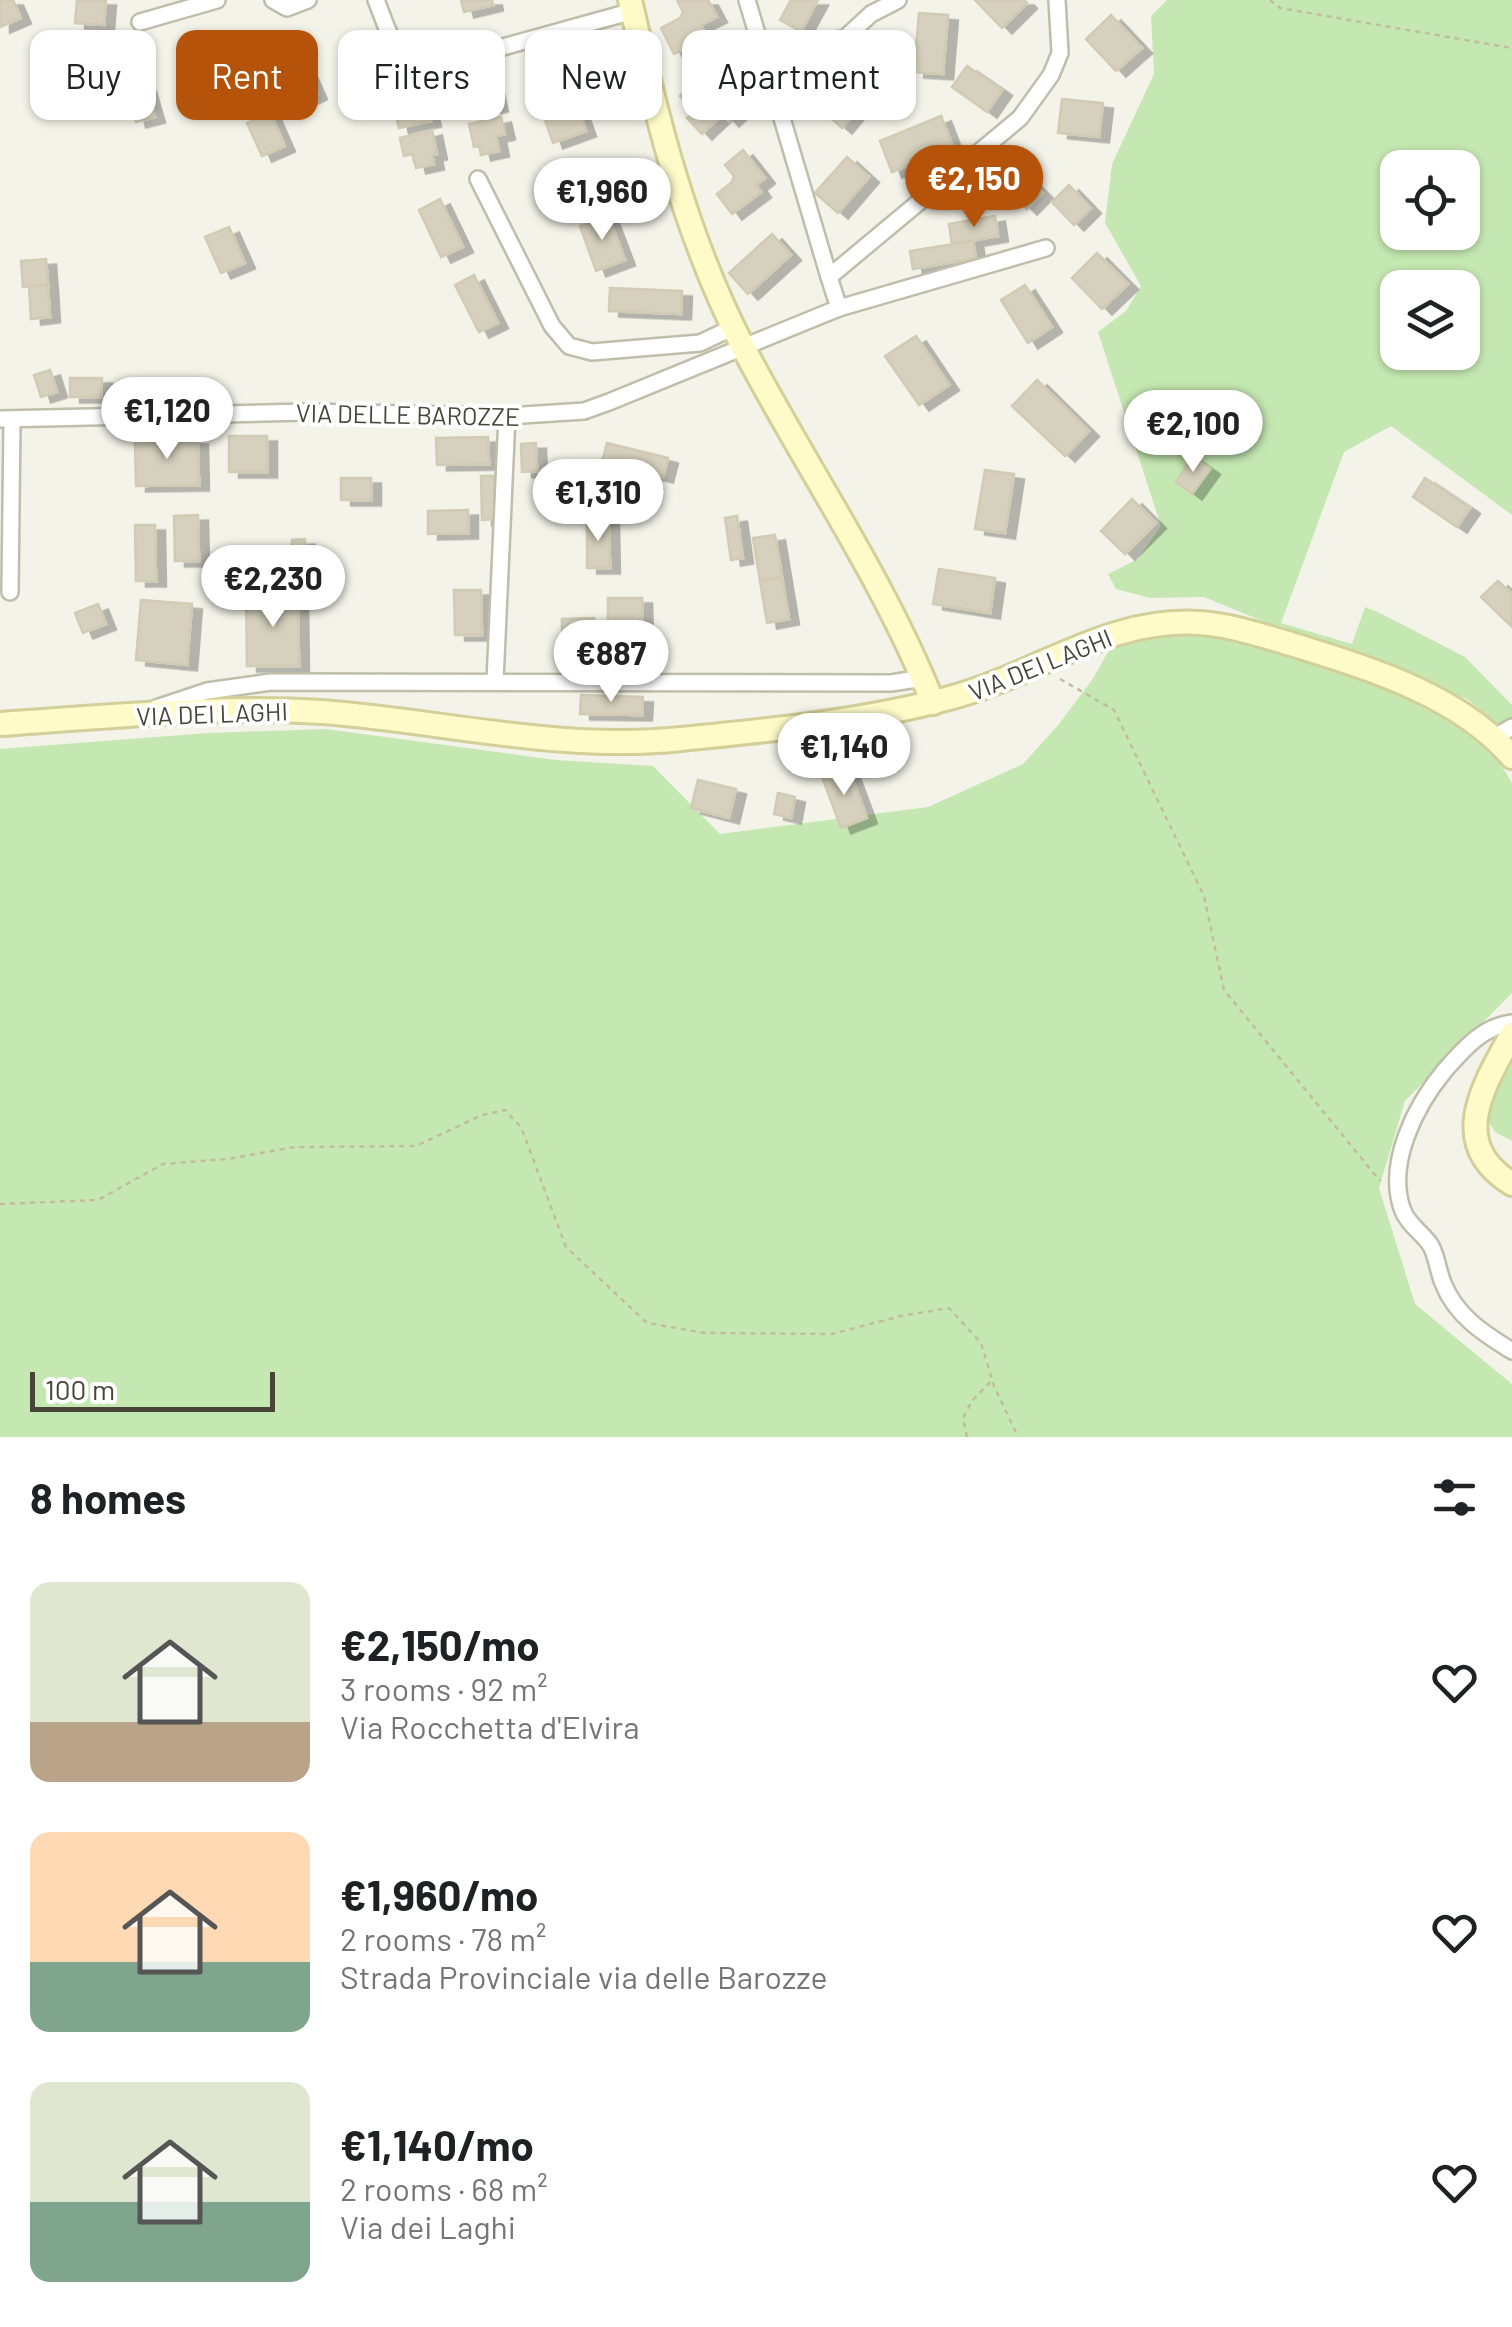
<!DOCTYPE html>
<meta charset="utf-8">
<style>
:root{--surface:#fff;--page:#f6f6f6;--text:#202124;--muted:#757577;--accent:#b45309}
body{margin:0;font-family:Barlow,sans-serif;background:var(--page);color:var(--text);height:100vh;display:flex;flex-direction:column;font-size:38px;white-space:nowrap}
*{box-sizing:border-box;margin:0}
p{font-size:32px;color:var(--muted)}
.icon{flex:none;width:55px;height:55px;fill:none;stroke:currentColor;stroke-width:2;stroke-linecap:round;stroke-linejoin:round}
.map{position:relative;height:1437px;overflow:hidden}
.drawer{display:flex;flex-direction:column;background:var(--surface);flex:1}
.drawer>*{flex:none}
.guide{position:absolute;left:30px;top:30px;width:1000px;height:90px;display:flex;gap:20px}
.controls{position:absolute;left:1380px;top:150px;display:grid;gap:20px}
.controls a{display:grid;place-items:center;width:100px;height:100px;border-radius:20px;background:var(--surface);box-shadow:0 2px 8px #0004;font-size:50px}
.scale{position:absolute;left:30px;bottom:25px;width:245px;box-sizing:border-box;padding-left:10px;border:5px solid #484537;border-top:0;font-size:28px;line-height:35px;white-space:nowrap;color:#484537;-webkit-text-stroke:8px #fff;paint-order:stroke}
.price{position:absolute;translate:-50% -85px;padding:0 22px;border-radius:35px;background:#fff;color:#222;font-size:32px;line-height:65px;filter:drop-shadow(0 2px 5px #0008)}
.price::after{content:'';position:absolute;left:50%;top:60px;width:30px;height:22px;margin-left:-15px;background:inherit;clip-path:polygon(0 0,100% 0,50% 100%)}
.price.active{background:var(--accent);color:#fff}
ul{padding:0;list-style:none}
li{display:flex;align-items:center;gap:30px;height:250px;padding:0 30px}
li span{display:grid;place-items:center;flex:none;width:280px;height:200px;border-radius:20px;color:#555}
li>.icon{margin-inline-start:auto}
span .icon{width:120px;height:120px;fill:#fffc;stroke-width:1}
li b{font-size:42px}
h2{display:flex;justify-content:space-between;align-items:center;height:120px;padding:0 30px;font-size:42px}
.chip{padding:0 35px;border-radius:20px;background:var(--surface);box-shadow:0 2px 8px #0004;font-size:35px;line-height:90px}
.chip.active{background:var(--accent);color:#fff}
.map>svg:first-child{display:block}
.green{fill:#c5e8b2;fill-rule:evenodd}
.building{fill:#d6d1be;stroke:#d0cbb2;stroke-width:2.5;filter:url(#shadow)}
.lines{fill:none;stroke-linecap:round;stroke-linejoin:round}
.street-casing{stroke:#c0bdab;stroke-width:20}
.secondary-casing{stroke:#d3cf99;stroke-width:28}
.path{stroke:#c1bc9d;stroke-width:2.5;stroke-dasharray:5 5;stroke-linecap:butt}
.street{stroke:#fff;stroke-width:15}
.secondary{stroke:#fefbc9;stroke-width:22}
.labels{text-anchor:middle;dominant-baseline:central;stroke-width:8;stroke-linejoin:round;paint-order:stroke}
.street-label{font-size:25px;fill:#484537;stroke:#fff}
</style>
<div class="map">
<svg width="1512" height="1437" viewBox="0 0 1512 1437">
<defs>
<filter id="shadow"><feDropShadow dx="10" dy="5.5" stdDeviation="0" flood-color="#0004"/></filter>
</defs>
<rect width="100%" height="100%" fill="#f4f3e9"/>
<!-- green -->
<g class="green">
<path d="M1167 0H1512V515L1391 426 1344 452 1281 623 1352 644 1365 607 1378 612 1465 657 1512 705V735L1467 699 1399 671 1299 636 1204 597 1150 598 1116 589 1108 574 1138 559 1161 526 1098 332 1126 311 1141 286 1105 223 1112 164 1154 74 1151 16ZM1398 168H1462V232H1398ZM1398 288H1462V352H1398Z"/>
<path d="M1176 630C1194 632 1212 633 1230 637 1254 642 1279 653 1303 662 1374 686 1474 711 1512 783V993L1405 1101 1379 1188 1415 1304 1512 1384V1437H0V749L208 733 326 729 556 760 653 766 720 834 928 807 1023 764 1059 724 1092 680 1113 643Z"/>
<path d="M1512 1056V1141L1495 1132 1488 1121 1491 1093Z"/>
</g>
<!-- building -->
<g class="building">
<path d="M0 0H13L21 18 0 27Z"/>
<path d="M77 0H106L104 25 75 23Z"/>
<path d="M461 0H492L493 5 464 12Z"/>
<path d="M677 0H708L717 17 701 25 707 37 674 54 661 28 680 18 683 12Z"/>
<path d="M791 0H818L801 31 780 20Z"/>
<path d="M975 0H1024L1027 3 1002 28Z"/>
<path d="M919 13 948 15 943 74 914 72Z"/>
<path d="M1111 15 1142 48 1116 71 1086 39Z"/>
<path d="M606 34 620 73 578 88 573 73 591 66 582 42Z"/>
<path d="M301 58 317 94 289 107 273 71Z"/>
<path d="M563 65 586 131 553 143 530 77Z"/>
<path d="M967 66 1002 90 987 112 952 87Z"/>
<path d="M722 67 738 84 730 92 744 107 729 121 723 114 702 134 687 118 694 112 680 96 700 77 705 83Z"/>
<path d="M482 76 485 90 494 88 498 106 466 113 461 90 466 89 464 80Z"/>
<path d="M843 76 868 97 842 128 817 106Z"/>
<path d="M146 86 155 117 136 122 128 91Z"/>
<path d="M419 90 421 99 426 98 431 121 399 128 395 111 404 109 401 94Z"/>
<path d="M1062 99 1103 103 1099 137 1058 133Z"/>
<path d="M270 112 285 146 262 156 247 123Z"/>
<path d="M941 116 953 147 892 172 880 141Z"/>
<path d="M501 117 505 134 496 136 499 151 481 155 479 146 474 147 469 124Z"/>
<path d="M432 130 437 154 432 155 434 164 416 168 413 154 404 156 400 138Z"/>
<path d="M743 150 765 178 756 185 761 192 732 214 717 194 732 182 734 176 725 165Z"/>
<path d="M847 157 869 177 838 213 815 193Z"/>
<path d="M1010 160 1043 193 1027 209 994 176Z"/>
<path d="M1069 185 1091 208 1074 225 1052 202Z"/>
<path d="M440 199 463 247 441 257 419 210Z"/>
<path d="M608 215 625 260 596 271 580 226Z"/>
<path d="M995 216 998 236 952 244 949 224Z"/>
<path d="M229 227 245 263 221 273 205 237Z"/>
<path d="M772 234 791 255 748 294 729 273Z"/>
<path d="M973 241 976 258 913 269 910 251Z"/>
<path d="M1097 253 1128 284 1102 309 1072 278Z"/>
<path d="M46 259 48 285 23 287 21 261Z"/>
<path d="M474 275 498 323 479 332 455 285Z"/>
<path d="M48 285 50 317 31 319 29 286Z"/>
<path d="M1025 285 1052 327 1028 343 1001 300Z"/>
<path d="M610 288 682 291 681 314 609 311Z"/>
<path d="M916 336 949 385 919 405 885 356Z"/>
<path d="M50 370 57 392 41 397 34 375Z"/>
<path d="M70 378H102L101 397H70Z"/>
<path d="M1037 380 1089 431 1065 456 1012 406Z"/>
<rect x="229" y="436" width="38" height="36"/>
<path d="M488 437 489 464 437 465 436 438Z"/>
<path d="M198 439 199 485 136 486 135 440Z"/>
<path d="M536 443 537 471 522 472 521 444Z"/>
<path d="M607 443 668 458 663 477 602 462Z"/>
<path d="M1193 457 1210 469 1192 494 1176 482Z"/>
<path d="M985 470 1014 474 1005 533 975 529Z"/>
<path d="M481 476H494L495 519 482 520Z"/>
<rect x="341" y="478" width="30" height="22"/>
<path d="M1425 478 1470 508 1457 527 1413 497Z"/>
<path d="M1132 499 1156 523 1125 554 1101 531Z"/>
<path d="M468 510V533L428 534V511Z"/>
<path d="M198 515 199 561H175L174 516Z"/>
<path d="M737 516 743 558 731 560 725 518Z"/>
<path d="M587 519H609L610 568H587Z"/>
<path d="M135 525H155L156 581H136Z"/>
<path d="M775 535 782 577 760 581 753 538Z"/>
<path d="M305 539 306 593H292V540Z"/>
<path d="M939 569 995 578 990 613 933 604Z"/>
<path d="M782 577 789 619 767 623 760 581Z"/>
<path d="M1498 581 1512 594V627L1481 597Z"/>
<path d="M454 590H481L482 635H455Z"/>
<path d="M292 593H298L299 666H247L246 594Z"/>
<path d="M608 598H642L643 629H608Z"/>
<path d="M141 600 192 604 187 665 136 660Z"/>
<path d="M98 604 106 624 83 633 75 613Z"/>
<path d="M594 618V649H562V619Z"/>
<path d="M581 695 643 697 642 715 580 714Z"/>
<path d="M848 767 867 818 841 828 822 777Z"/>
<path d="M698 780 736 789 729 818 691 808Z"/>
<path d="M778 793 795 797 791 818 774 814Z"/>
</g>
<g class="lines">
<!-- street casing -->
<g class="street-casing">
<g id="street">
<path d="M273 0 287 8 308 0"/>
<path d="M376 0C387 26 394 63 427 68L633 11"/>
<path d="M747 0 829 277"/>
<path d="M140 22 217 0"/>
<path d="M765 56 845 38 871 14 898 0"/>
<path d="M478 179 552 326 569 346 592 352 700 343 734 327"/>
<path d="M839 308 1046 248"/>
<path d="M0 419 306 412 507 416 584 411 609 402 839 308 829 277 1020 118 1051 75 1060 53 1057 0"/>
<path d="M10 592 12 421"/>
<path d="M495 681 507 416"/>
<path d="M156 708 207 691 271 682 891 683 923 678"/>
<path d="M1493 738 1512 727"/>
<path d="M1512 1023C1483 1026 1464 1049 1445 1070 1416 1105 1385 1164 1403 1211 1409 1226 1423 1233 1431 1246 1437 1257 1438 1271 1443 1283 1456 1316 1483 1333 1512 1351"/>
</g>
</g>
<!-- secondary casing -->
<g class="secondary-casing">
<g id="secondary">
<path d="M630 0C657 120 686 237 743 347 805 466 883 577 933 703"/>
<path d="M0 724C107 717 215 705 322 712 443 721 560 752 681 739 771 730 866 721 953 697 1037 674 1109 617 1199 623 1231 625 1260 635 1291 644 1367 668 1458 694 1512 757"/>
<path d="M1512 1034C1484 1085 1446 1143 1512 1184"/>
</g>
</g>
<!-- path -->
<g class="path">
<path d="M1270 0 1280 8 1512 48"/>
<path d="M1060 679 1114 710 1204 896 1224 990 1380 1181"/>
<path d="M0 1204 98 1200 163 1164 227 1159 295 1147 416 1146 482 1115 505 1110 521 1127 566 1247 647 1323 705 1333 832 1334 901 1316 949 1308 981 1343 994 1386 1018 1437"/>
<path d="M967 1437 963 1418 972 1401 992 1380"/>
</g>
<!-- street -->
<use href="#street" class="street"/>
<!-- secondary -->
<use href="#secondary" class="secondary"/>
</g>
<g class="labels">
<!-- street labels -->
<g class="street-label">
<text transform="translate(408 414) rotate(1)">VIA DELLE BAROZZE</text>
<text transform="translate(1040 664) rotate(-22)">VIA DEI LAGHI</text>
<text transform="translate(212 713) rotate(-2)">VIA DEI LAGHI</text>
</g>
</g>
</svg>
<div class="controls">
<a><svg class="icon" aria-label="locate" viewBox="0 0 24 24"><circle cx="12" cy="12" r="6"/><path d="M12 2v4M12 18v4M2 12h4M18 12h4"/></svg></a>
<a><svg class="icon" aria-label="layers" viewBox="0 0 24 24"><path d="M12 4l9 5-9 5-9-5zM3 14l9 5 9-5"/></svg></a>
</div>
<div class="scale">100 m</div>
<b class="price active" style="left:974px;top:230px">€2,150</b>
<b class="price" style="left:602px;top:243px">€1,960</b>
<b class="price" style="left:167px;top:462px">€1,120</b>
<b class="price" style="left:1193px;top:475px">€2,100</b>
<b class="price" style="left:598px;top:544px">€1,310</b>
<b class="price" style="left:273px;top:630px">€2,230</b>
<b class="price" style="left:611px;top:705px">€887</b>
<b class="price" style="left:844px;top:798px">€1,140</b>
<div class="guide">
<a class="chip">Buy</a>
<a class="chip active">Rent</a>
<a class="chip">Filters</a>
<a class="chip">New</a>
<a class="chip">Apartment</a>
</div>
</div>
<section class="drawer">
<h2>8 homes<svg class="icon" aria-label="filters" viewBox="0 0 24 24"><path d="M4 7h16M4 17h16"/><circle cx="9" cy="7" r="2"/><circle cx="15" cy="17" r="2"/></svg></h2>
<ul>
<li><span style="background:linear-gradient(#dfe7d0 70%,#b9a48a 0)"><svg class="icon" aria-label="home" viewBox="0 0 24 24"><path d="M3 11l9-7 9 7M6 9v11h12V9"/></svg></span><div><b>€2,150/mo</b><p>3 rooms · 92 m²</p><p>Via Rocchetta d'Elvira</p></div><svg class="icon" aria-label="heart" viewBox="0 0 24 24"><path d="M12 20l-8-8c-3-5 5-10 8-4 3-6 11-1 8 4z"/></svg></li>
<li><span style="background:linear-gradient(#ffd9b3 65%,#7fa58c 0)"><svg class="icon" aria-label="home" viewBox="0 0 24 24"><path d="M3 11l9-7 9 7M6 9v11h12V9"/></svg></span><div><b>€1,960/mo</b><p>2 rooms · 78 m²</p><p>Strada Provinciale via delle Barozze</p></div><svg class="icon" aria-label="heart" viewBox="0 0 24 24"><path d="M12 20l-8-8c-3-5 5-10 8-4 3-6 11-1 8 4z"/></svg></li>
<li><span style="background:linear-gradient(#dfe7d0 60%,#7fa58c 0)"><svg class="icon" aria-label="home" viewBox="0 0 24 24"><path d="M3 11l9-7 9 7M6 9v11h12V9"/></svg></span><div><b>€1,140/mo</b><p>2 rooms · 68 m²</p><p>Via dei Laghi</p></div><svg class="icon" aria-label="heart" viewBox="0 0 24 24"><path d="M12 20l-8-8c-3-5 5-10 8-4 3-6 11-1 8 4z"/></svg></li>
</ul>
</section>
